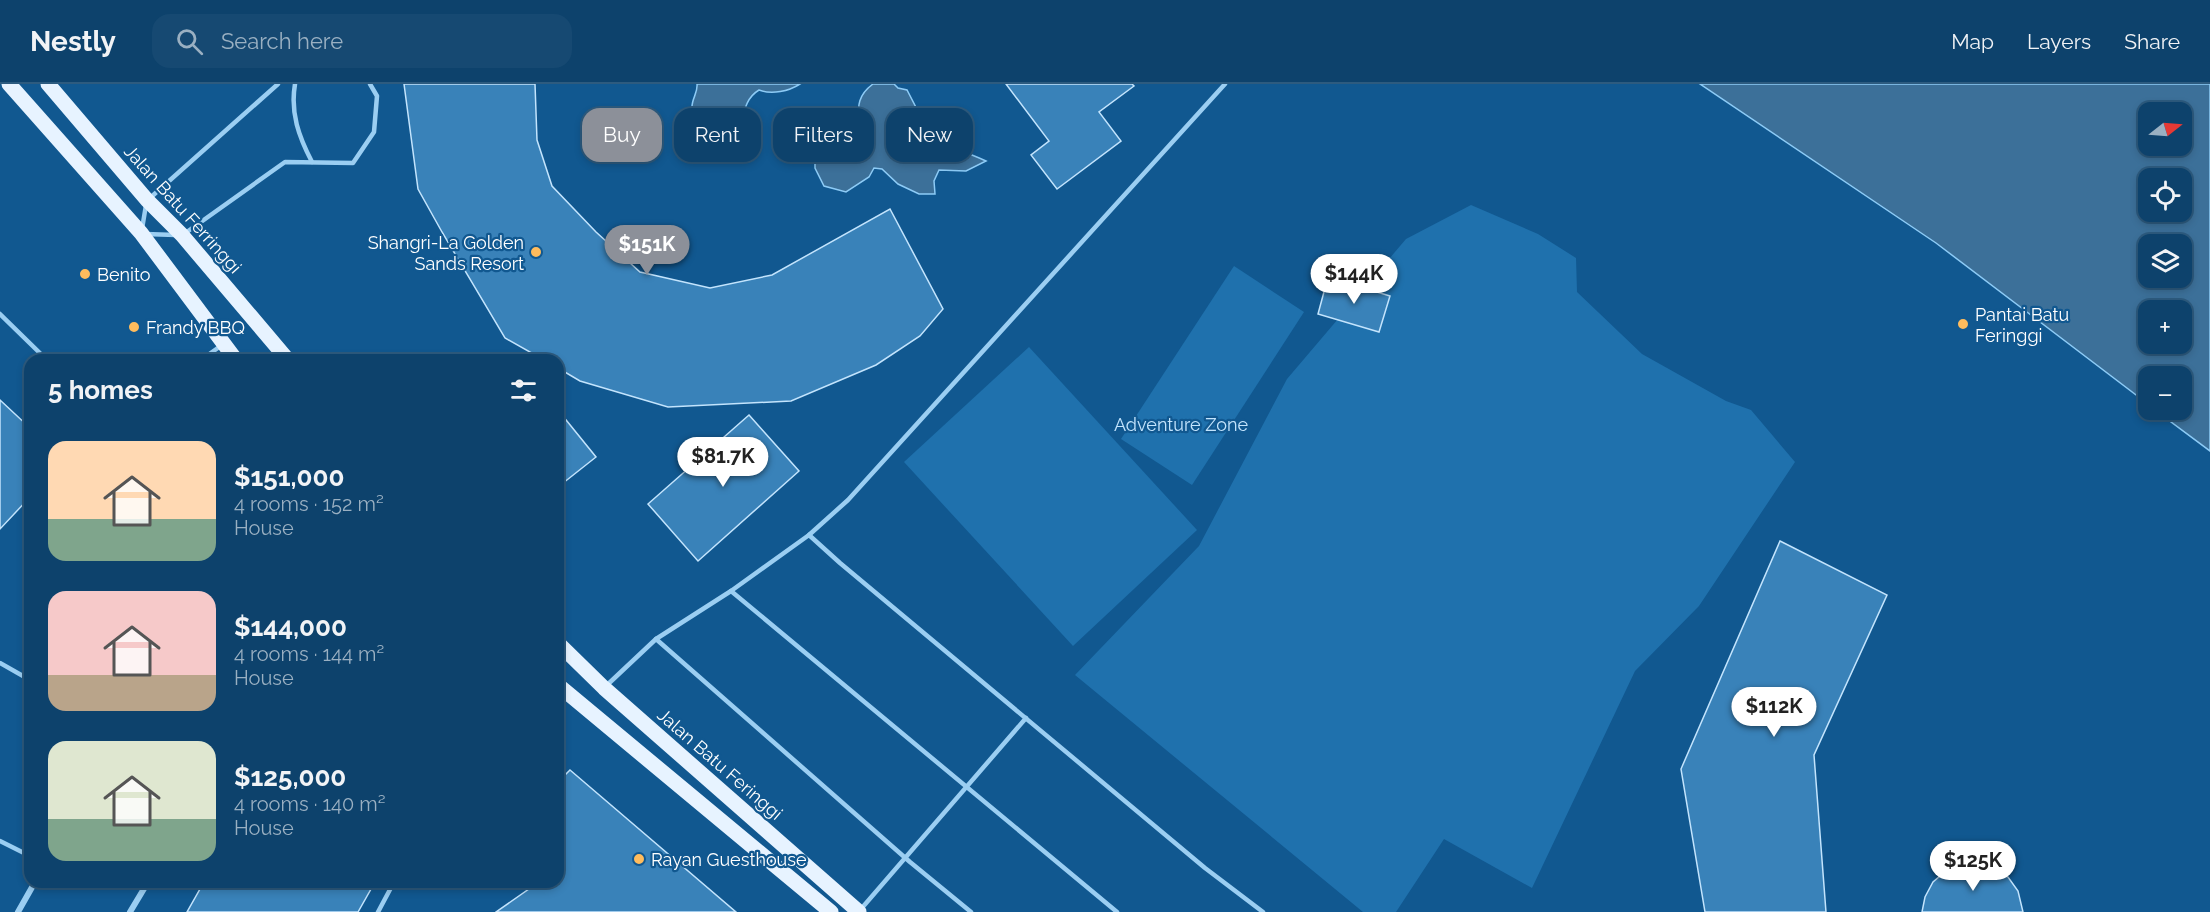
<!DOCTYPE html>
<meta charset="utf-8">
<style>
:root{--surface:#0d426c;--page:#164972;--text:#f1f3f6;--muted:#9ab0c2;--line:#2d5b7f;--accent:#8c9099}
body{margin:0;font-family:Raleway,sans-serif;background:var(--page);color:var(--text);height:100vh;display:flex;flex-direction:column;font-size:22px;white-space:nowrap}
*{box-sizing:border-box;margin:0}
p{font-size:20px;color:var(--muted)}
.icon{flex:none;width:33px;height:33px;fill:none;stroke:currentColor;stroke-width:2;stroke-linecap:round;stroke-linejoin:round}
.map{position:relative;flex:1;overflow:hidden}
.side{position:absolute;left:24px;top:270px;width:540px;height:534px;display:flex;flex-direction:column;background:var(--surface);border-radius:18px;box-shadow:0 3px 9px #0003,0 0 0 2px var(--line)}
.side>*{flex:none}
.banner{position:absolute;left:582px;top:24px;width:570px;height:54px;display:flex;gap:12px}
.needle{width:39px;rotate:73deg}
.buttons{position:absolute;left:2138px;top:18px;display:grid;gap:12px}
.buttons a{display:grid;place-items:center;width:54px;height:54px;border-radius:12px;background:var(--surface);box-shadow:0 3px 9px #0003,0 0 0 2px var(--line);font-size:30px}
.price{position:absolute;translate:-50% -51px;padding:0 14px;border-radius:21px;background:#fff;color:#222;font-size:20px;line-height:39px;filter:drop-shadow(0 2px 3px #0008)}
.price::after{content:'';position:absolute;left:50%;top:36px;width:18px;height:14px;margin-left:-9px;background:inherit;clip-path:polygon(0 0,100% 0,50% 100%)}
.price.selected{background:var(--accent);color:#fff}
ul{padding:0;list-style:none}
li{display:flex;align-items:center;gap:18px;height:150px;padding:0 24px}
li span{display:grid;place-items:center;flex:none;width:168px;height:120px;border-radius:18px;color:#555}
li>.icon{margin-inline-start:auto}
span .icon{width:72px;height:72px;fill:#fffc;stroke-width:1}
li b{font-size:26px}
h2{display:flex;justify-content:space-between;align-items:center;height:72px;padding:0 24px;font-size:26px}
.pill{padding:0 21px;border-radius:18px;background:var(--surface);box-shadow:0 3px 9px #0003,0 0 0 2px var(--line);font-size:21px;line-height:54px}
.pill.selected{background:var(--accent);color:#fff}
header{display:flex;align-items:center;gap:36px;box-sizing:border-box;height:84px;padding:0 30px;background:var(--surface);border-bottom:2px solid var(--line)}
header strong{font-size:28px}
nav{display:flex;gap:33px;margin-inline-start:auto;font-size:21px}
.search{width:420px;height:54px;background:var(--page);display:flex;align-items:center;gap:15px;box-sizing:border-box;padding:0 21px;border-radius:18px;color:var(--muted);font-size:22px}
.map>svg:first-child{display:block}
.green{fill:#1f71ad}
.water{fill:#3c7099;stroke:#8dcbf6;stroke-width:1.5;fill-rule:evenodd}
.building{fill:#3982b9;stroke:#c3e4fd;stroke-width:1.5}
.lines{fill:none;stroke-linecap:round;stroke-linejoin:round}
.service{stroke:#9bcef2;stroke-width:4.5}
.minor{stroke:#9bcef2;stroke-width:6}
.primary{stroke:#e7f3ff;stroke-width:15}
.poi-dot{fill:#ffbc5d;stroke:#115890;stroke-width:2}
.labels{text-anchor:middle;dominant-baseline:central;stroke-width:4.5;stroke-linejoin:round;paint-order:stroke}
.street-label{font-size:18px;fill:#fff;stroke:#115890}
.poi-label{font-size:18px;fill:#fff;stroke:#115890;text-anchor:start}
.park-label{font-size:18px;fill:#c3e4fd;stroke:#115890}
</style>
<header>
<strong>Nestly</strong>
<div class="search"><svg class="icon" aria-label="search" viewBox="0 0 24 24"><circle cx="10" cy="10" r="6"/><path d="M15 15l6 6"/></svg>Search here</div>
<nav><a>Map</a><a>Layers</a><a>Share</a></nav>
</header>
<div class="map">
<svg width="2210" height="828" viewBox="0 0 2210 828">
<rect width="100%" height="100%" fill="#115890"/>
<!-- green -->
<g class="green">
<path d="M1471 121 1538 150 1576 174 1577 208 1642 270 1726 317 1751 326 1795 378 1699 522 1635 587 1532 804 1444 755 1396 828H1363L1075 591 1199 462 1287 295 1406 155Z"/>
<path d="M1234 182 1304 228 1192 401 1121 355Z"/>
<path d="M1029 263 1197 446 1073 562 904 378Z"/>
</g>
<!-- water -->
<g class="water">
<path d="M697 0H800C789 7 772 11 759 6 744 15 744 31 739 47 715 56 691 54 692 23 692 14 698 9 697 0Z"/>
<path d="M873 0H894L898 4 907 6 922 35 933 33 944 36C954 70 956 63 986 77L966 87 939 86 934 97 935 110H919L898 100 882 85 874 84 869 93 846 108 824 102 815 84V64C831 51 844 47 860 62L868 59 869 50 858 38C858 21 858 11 873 0Z"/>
<path d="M1700 0H2210V367L2155 326H2181V292H2148V320L1936 159ZM2148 28H2181V62H2148ZM2148 94H2181V128H2148ZM2148 160H2181V194H2148ZM2148 226H2181V260H2148Z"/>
</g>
<!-- building -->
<g class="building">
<path d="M404 0H535L537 56 552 102 596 148 640 188 710 204 772 191 890 125 943 225 920 252 876 281 791 317 668 323 580 297 558 284V276H544L505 254 442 148 418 105Z"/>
<path d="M1006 0H1132L1134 2 1099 28 1121 57 1057 105 1031 71 1049 57Z"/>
<path d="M1328 193 1390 212 1379 248 1318 230Z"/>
<path d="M0 316 30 344V413L0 445Z"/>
<path d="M558 326 596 373 558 403Z"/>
<path d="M749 331 799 387 698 477 648 420Z"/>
<path d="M1780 457 1887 511 1814 671 1826 828H1705L1681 685Z"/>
<path d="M570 686 736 828H496L539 798H558V698Z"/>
<path d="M1978 780 1994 784 2008 793 2018 807 2023 828H1922L1925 813 1933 798 1946 787 1961 781Z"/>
<path d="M204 798H375L358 828H187Z"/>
</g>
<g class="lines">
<!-- service -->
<g class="service">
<path d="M295 0C290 29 299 53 312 78"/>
<path d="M150 114 278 0"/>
<path d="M142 145 146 121"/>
<path d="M145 150 176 151"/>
<path d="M184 150 285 78 353 79 374 48 377 12 370 0"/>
<path d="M0 230 47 276"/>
<path d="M201 276 222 261"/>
<path d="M809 451 840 479 1205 784 1263 828"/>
<path d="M731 507 1117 828"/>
<path d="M656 555 910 778 971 828"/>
<path d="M0 579 30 596"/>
<path d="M606 602 656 555 731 507 809 451 848 416 1225 0"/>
<path d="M0 757 30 772"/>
<path d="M861 825 1026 634"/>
<path d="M378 828 394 798"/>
</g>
<!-- minor -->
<g class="minor">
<path d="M18 828 35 798"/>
<path d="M130 828 148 798"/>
</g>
<!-- primary -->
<g class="primary">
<path d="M9 0 141 149 236 276"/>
<path d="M48 0 147 116 182 151 288 276"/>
<path d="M558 559 604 604 859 828"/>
<path d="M558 601 831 828"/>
</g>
</g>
<!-- markers -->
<g class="poi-dot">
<circle cx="536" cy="168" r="6"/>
<circle cx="85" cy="190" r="6"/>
<circle cx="1963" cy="240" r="6"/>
<circle cx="134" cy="243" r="6"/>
<circle cx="639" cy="775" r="6"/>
</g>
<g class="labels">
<!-- street labels -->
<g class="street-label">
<text transform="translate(183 125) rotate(48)">Jalan Batu Ferringgi</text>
<text transform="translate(720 680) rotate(41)">Jalan Batu Feringgi</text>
</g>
<!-- poi labels -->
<g class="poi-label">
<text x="524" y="158" text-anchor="end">Shangri-La Golden<tspan x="524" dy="21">Sands Resort</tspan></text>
<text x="97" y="190">Benito</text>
<text x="1975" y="230">Pantai Batu<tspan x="1975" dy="21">Feringgi</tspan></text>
<text x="146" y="243">Frandy BBQ</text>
<text x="651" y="775">Rayan Guesthouse</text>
</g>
<!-- park labels -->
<g class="park-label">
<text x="1181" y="340">Adventure Zone</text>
</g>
</g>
</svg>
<div class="buttons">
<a><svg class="needle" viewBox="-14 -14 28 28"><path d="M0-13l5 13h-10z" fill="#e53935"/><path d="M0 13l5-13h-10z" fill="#9ab0c2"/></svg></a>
<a><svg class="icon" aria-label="locate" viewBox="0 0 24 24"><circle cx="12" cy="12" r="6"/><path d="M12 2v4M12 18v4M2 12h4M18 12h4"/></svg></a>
<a><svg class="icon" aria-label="layers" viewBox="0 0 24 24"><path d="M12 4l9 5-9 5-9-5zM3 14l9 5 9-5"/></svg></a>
<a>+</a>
<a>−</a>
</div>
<b class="price selected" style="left:647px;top:192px">$151K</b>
<b class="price" style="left:1354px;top:221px">$144K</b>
<b class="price" style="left:723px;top:404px">$81.7K</b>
<b class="price" style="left:1774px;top:654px">$112K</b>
<b class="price" style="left:1973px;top:808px">$125K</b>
<div class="banner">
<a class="pill selected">Buy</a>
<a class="pill">Rent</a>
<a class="pill">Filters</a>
<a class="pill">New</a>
</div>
<section class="side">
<h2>5 homes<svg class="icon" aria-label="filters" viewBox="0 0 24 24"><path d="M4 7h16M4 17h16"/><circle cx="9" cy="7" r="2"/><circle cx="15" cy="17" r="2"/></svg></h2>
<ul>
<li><span style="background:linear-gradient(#ffd9b3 65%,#7fa58c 0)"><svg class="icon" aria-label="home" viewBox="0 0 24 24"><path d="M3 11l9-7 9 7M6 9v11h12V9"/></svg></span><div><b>$151,000</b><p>4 rooms · 152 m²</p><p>House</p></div></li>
<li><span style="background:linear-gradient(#f6c9c9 70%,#b9a48a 0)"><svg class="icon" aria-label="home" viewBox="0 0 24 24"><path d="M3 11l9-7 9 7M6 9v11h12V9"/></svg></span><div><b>$144,000</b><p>4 rooms · 144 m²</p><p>House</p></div></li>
<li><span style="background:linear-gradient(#dfe7d0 65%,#7fa58c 0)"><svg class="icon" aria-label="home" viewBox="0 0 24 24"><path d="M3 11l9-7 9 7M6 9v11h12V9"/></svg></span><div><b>$125,000</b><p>4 rooms · 140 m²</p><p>House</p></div></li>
</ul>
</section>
</div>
